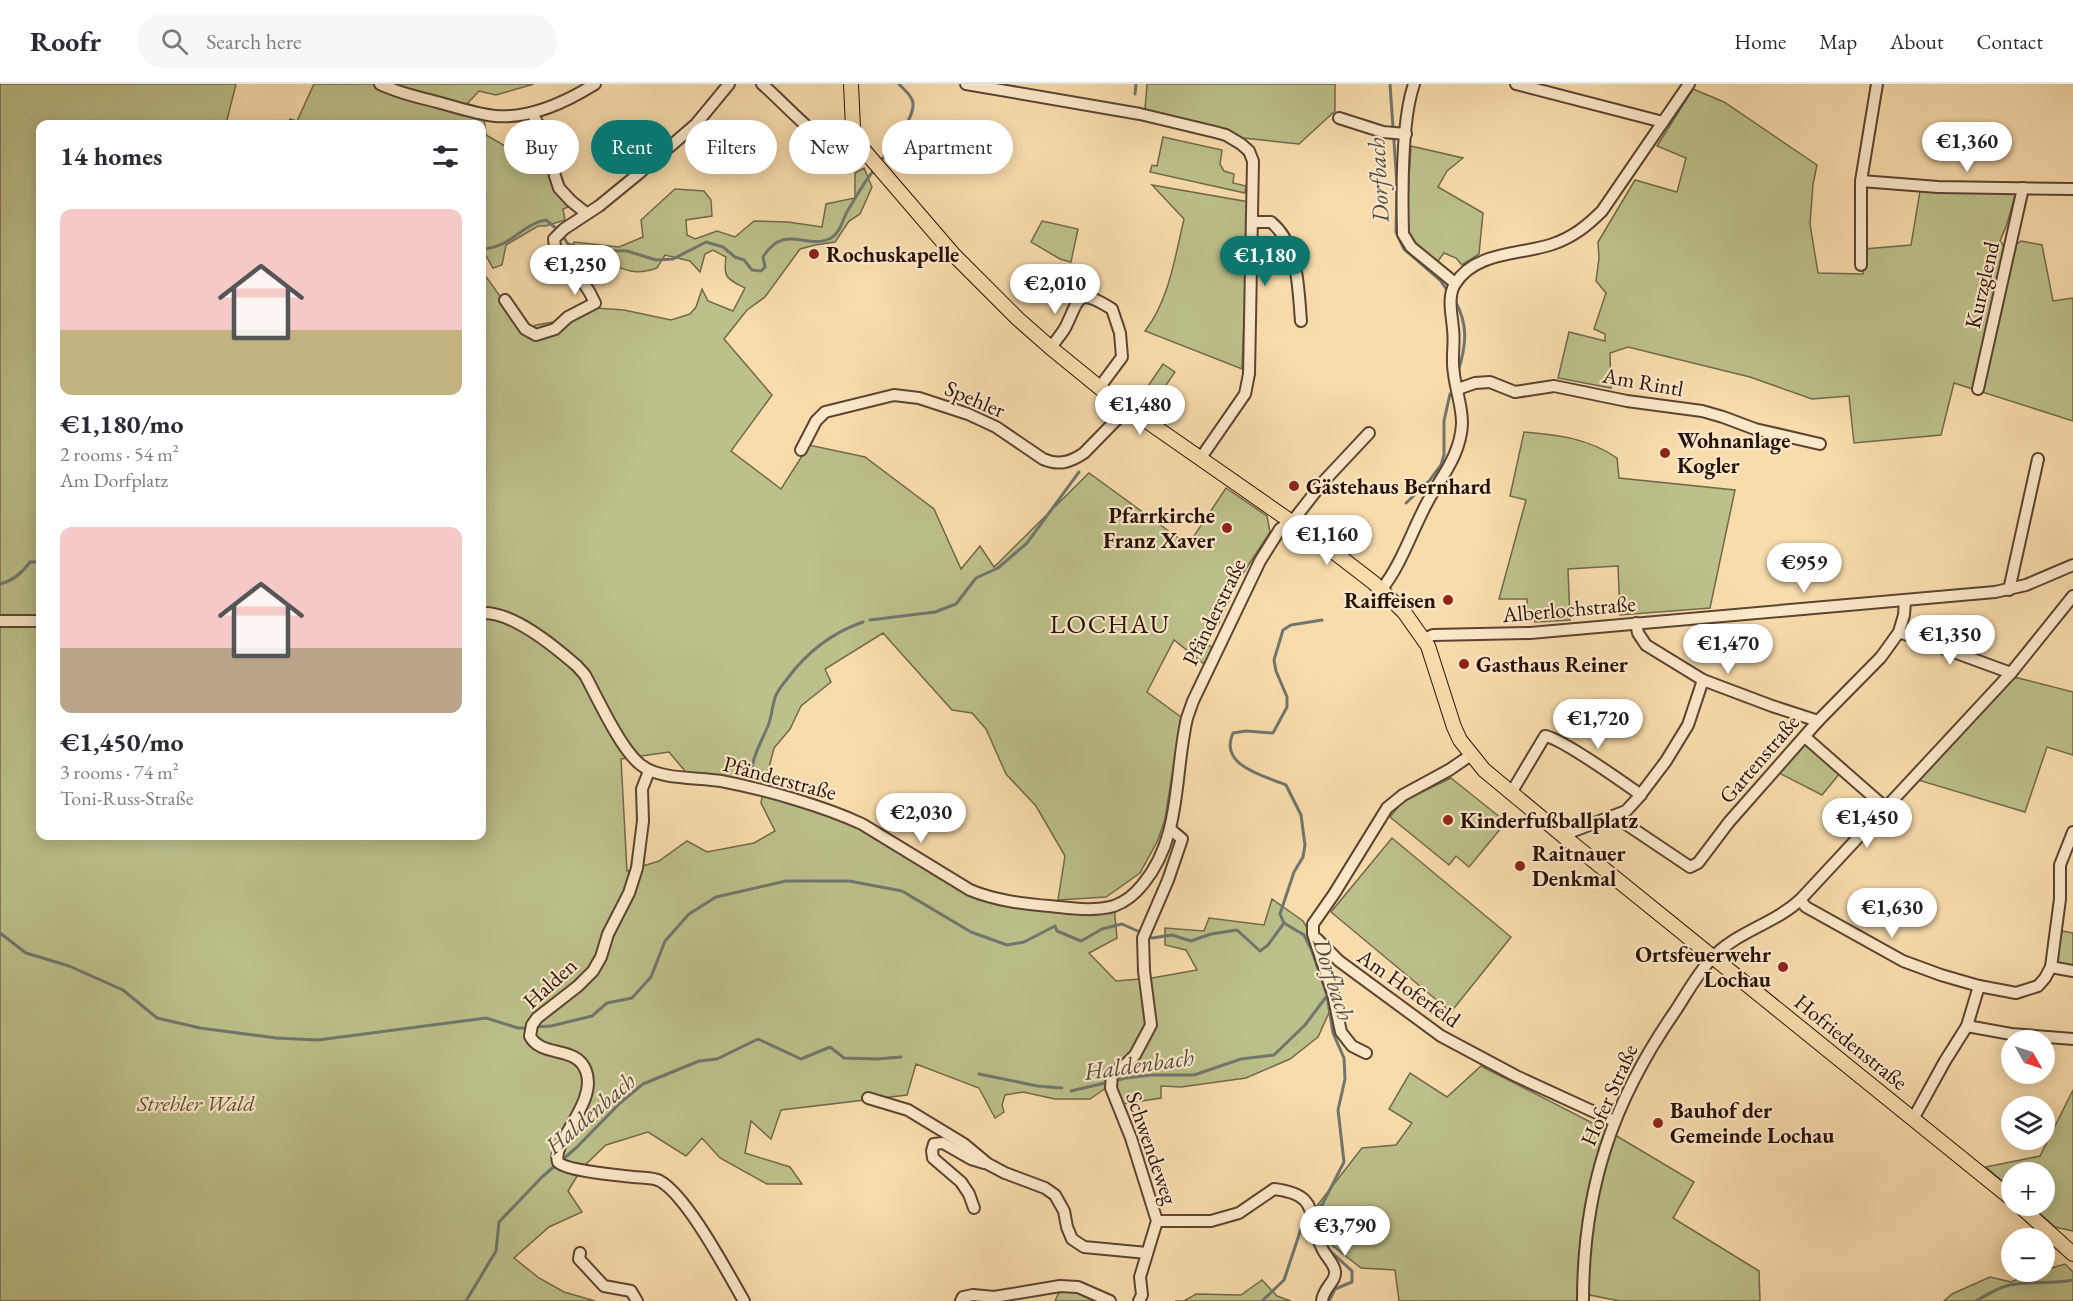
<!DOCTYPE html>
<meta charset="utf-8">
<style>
:root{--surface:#fff;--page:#f7f7f7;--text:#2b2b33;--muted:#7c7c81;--line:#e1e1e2;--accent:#0f766e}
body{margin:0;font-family:"EB Garamond",serif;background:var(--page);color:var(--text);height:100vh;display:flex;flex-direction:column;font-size:22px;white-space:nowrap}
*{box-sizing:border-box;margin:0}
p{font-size:20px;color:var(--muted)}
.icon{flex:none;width:33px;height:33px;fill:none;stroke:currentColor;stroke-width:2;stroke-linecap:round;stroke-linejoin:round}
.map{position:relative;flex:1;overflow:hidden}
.panel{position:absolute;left:36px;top:36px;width:450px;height:720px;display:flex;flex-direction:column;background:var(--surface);border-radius:12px;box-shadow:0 3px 15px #0003}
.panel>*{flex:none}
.banner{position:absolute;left:504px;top:36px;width:570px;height:54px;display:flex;gap:12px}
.needle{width:39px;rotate:129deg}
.buttons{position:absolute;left:2001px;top:946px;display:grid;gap:12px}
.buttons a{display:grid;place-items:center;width:54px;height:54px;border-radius:50%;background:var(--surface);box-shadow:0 3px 15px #0003;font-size:30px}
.price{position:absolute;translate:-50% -51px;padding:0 14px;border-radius:21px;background:#fff;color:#222;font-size:20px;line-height:39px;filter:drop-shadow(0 2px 3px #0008)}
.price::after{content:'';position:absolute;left:50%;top:36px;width:18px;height:14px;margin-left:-9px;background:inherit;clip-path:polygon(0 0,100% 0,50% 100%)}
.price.selected{background:var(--accent);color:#fff}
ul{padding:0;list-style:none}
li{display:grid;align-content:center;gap:12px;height:318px;padding:0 24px}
li span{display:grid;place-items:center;height:186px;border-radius:12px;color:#555}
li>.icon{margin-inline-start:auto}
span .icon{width:108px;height:108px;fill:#fffc;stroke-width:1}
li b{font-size:26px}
h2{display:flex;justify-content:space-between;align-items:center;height:72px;padding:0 24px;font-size:26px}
.chip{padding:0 21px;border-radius:27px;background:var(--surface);box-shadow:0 3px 15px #0003;font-size:21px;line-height:54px}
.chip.selected{background:var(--accent);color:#fff}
header{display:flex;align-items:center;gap:36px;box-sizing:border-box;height:84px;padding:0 30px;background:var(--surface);border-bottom:2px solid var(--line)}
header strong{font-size:28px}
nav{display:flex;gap:33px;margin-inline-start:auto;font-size:21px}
.search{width:420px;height:54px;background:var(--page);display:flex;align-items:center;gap:15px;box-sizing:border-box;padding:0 21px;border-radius:33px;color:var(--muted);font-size:22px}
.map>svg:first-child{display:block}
.green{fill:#bcc08a;stroke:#72684a;stroke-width:1.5;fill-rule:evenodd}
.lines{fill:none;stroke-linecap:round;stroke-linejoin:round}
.stream{stroke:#70766e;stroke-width:3}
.minor-casing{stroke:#5c4432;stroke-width:14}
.major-casing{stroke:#281109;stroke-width:16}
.minor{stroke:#fbe8c9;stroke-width:10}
.major{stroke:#f9dcac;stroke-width:14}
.poi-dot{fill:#8f2418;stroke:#fbe8c9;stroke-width:2}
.labels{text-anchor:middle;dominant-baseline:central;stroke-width:4.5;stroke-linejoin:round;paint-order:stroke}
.poi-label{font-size:22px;font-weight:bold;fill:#281109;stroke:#fbe8c9;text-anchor:start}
.street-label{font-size:22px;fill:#281109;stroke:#fbe8c9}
.park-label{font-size:22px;font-style:italic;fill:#5c4e36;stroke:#fbe8c9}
.water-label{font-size:24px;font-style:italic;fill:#524c44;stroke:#fbe8c9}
.quarter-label{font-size:26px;letter-spacing:1.5px;fill:#281109;stroke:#fbe8c9}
</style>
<header>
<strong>Roofr</strong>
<div class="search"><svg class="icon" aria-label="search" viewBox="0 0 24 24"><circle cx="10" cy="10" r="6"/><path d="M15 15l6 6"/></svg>Search here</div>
<nav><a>Home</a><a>Map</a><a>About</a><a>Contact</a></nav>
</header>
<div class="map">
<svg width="2073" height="1217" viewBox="0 0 2073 1217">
<rect width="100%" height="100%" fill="#f9dcac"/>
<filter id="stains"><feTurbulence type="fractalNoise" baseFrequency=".00333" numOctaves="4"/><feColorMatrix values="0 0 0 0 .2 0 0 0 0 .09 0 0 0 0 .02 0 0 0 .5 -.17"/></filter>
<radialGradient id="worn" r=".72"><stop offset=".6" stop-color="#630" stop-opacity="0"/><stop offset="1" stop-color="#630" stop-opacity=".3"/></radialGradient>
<!-- green -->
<g class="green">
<path d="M0 0H236L226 40H40V752H482V187L525 247 536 241 553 238 596 224 624 226 671 236 690 230 696 223 702 205 708 217 733 227 745 204C727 195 723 194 726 173L713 166 705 170 700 188 690 177 665 171 657 184C632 193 624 184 601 177 592 174 581 174 572 173L574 158 619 163 643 153 641 136 675 105 704 107 711 116 712 132 686 136 687 151 695 155 717 147 735 153 754 137 788 138 822 143 826 120 855 114V89L864 84 872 103 860 130 849 137 835 158 815 161 800 165 765 213 747 226 724 255 772 311 731 367 781 405 809 361 865 373 934 425 961 485 980 462 994 483 1089 389 1188 461 1226 404 1267 432 1270 448 1236 500 1218 541 1214 540 1204 558 1213 564 1204 580 1174 556 1147 608 1181 633 1165 735 1158 756 1140 789 1106 813 1058 816 1065 772 1036 722 1006 690 986 645 972 629 952 626 883 549 825 585 831 598 801 622 790 645 774 664 763 707 845 732 923 778 1006 818 1114 822 1117 854 1089 869 1116 897 1152 894 1197 886 1186 866 1165 861V844L1204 847 1209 834 1264 841 1272 815 1303 837 1335 890 1333 920 1318 953 1290 975 1246 994 1181 1003 1161 1002V1014L1123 1020 1113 999 1090 1015H1055L1023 1008 1005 1011 1002 1021 1004 1028 995 1034 979 1004 916 980 907 1011 781 1026 771 1055 751 1037 745 1069 790 1083 802 1100H767L720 1074 702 1054 686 1072 648 1048 606 1061 582 1084 568 1107 582 1128 549 1143 514 1174 539 1194 564 1208 595 1217H0ZM669 668 690 693 763 707 761 719 775 747 754 759 707 768 687 757 659 777 627 787 621 675Z"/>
<path d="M314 0H534L496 11 479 7 464 23 484 34 486 51 505 62 545 61 552 95 573 121 563 125 565 136 545 142H538L506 161 502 181 493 184 485 170 482 171V40H288L290 35 297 37Z"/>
<path d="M1147 0H1335V27L1299 60 1243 54 1219 44 1145 25Z"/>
<path d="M1693 5 1724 18 1817 81 1813 100 1810 140 1818 189 1863 190 1864 165 1911 161 1920 107 2016 108 2007 140 2000 157 2007 166 2021 157 2042 161 2053 217 2073 214V337L1954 299 1941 351 1854 359 1849 312 1812 315 1750 293 1628 263 1610 269 1611 304 1558 294 1569 248 1605 257V250L1594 245 1606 209 1596 197 1599 174 1598 158 1635 96 1677 108 1686 74 1657 62Z"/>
<path d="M1163 53 1222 66 1220 80 1224 87 1234 90 1233 99 1246 102 1245 109 1150 88 1152 81 1157 82Z"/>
<path d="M1411 62 1463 74 1447 87 1438 103 1483 129 1479 170 1462 181 1456 174 1444 169 1436 180 1408 154 1407 129Z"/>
<path d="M1152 101 1249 118 1242 285 1145 247C1169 216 1175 173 1184 135Z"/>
<path d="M1042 137 1078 145 1071 178 1060 175 1031 158Z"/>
<path d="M1163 280 1175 288 1160 310 1148 302Z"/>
<path d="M1524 348C1558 351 1588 354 1617 374L1619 394 1735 406 1710 524 1620 531 1618 482 1568 485 1570 536 1535 538V535H1527V515H1499L1526 416 1510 412Z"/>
<path d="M2014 593 2073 608V671L2047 663 2025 728 1918 696Z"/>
<path d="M1802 661H1808L1840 689 1822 711 1777 688Z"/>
<path d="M1451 694 1506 738 1469 783 1456 772 1449 781 1390 733 1403 717Z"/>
<path d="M1392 754 1511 853 1451 928 1331 828Z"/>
<path d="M2062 847 2073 849V885L2058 881 2055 878Z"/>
<path d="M1481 982 1610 1048 1694 1098 1673 1134 1759 1187 1760 1217H1620L1589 1211 1588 1217H1399L1395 1186 1361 1184 1333 1162 1309 1132 1362 1064 1396 1061 1412 1039 1389 1025 1410 989 1447 1013Z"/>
<path d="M2073 1006V1147L2055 1143 2031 1122H2044V1089H2012L2011 1105 1986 1083 2040 1072Z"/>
<path d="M2065 1180 2073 1188V1217H1944L1952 1210 1990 1193 2011 1198 2031 1190 2044 1188 2045 1186Z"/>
<path d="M1262 1196 1277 1212 1291 1217H1175H1184L1196 1210 1241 1211Z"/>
<path d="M1060 1206 1081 1210 1103 1217H1055Z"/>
</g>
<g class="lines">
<!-- stream -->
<g class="stream">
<path d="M1390 0 1397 101 1396 148 1404 165 1440 196 1447 206"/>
<path d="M1135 10 1136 0"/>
<path d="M880 78C889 66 915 35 913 19 912 11 904 6 899 0"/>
<path d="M562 151 568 160 589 166 627 167 656 176 673 175 706 158 723 163 735 173 744 176 752 186 761 187 765 183 763 173C785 138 807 167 831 154 841 148 842 136 848 126 856 113 864 98 874 86"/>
<path d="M482 165C513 163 521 140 546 136L558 146"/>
<path d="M1455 217C1469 241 1466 262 1458 288"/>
<path d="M1406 419 1430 396 1441 381 1444 371V337L1450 310"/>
<path d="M0 500C13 497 22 489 30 478H40"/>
<path d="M870 536 935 528 956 520 976 494 998 484 1027 459 1079 388"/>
<path d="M1322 536 1291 541 1283 546 1274 576 1276 587 1287 613V623L1273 649 1246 647 1233 649C1218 682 1265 692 1286 701L1301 731 1305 761 1303 773 1294 788 1280 830 1284 839 1304 851 1312 867 1327 911 1333 949 1344 974 1345 995 1338 1026 1344 1078 1322 1121 1327 1164 1352 1187V1198L1335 1205 1329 1217"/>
<path d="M751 689C753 672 761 658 768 642 772 632 772 621 776 611 779 605 783 600 787 595 807 568 831 549 863 538"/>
<path d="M0 849 26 869 69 882 123 906 157 934 200 944 276 954 318 956 486 934 518 944H527"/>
<path d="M1148 852 1152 854 1172 851 1191 857 1211 850 1237 846 1260 867 1268 861 1284 839"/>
<path d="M534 943 551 942 592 932 607 919 632 914 651 893 665 857 689 830 716 813 786 797H849L902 807 971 848 1007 861 1024 858 1055 842 1057 847 1081 857 1102 845 1122 840 1142 849"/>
<path d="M979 990 1037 1002 1062 1004"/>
<path d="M1071 1007 1126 994 1151 991H1194L1241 975 1274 971 1305 941 1326 913"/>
<path d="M562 1076 577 1063 620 1019 643 1000 699 977 717 975 758 955 801 975 830 963 844 974 877 975 901 973"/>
<path d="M466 1217 496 1167 499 1138 542 1093 557 1080"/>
<path d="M1262 1217 1284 1196 1306 1130 1322 1121"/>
<path d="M1976 1217C1985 1212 1996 1205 2006 1202 2028 1196 2051 1201 2073 1196"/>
</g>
<!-- minor casing -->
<g class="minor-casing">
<g id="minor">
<path d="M380 0C398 9 418 13 437 18 456 23 476 30 495 32 531 35 566 18 595 0"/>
<path d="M762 0C779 14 824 64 843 67 849 68 856 65 862 64"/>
<path d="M966 0 1140 30 1215 48 1226 51 1241 60 1249 67 1253 77 1249 290 1245 310 1200 375"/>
<path d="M1414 0C1401 37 1402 110 1403 150L1411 163 1455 199"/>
<path d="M1516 0 1663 38"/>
<path d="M532 29 550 62 555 92 559 104 571 117 586 129"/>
<path d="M1339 34 1383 48 1406 50"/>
<path d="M1861 97 1938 103 2073 105"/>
<path d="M1252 138H1271C1299 161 1298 204 1301 237"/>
<path d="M1861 181V97L1877 0"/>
<path d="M505 216 525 245 536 251 555 245 568 233 595 219C592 212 588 205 583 198 572 185 555 174 554 155L564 145 599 122 637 91 696 40 729 0"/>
<path d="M1051 264C1055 257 1061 251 1065 244 1080 215 1075 202 1112 225L1120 249 1122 273 1099 304"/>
<path d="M1458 305 1475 299 1490 298 1515 308 1554 302 1627 317 1702 327 1723 333 1755 345 1820 360"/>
<path d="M1978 305 2023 104"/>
<path d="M801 366 816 337 825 328 894 311 919 314 968 330 996 343 1043 375C1059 382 1071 378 1084 369L1128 324"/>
<path d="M1381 506C1402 480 1412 446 1428 417 1442 392 1461 370 1462 339 1462 322 1456 307 1454 290 1451 274 1455 260 1453 245 1452 231 1447 213 1455 200 1475 167 1521 171 1553 160 1573 153 1587 142 1602 127L1689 0"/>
<path d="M2009 506 2038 375"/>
<path d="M482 529C512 527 554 562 577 582L585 591C598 615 621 666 641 681 660 696 697 693 721 697 764 705 823 722 862 740L970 806C999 818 1028 820 1059 823 1077 825 1096 827 1114 822 1125 818 1136 809 1143 800 1182 753 1174 690 1187 634L1193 617 1260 477 1280 445 1295 434 1324 397 1369 349"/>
<path d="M0 537H40"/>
<path d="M1636 539 1638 549 1646 561 1703 596 1772 622 1818 637"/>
<path d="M1899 548 2011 589"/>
<path d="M1424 555 1433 551 1530 549 1995 508 2026 501 2073 481"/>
<path d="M1805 653 1886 724"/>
<path d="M649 687 642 705 643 737 637 784 629 809 608 850 601 873 593 887 578 902 537 934 532 941 530 952C541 974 577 961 586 987 598 1019 551 1058 558 1078 566 1087 618 1091 633 1093 642 1094 652 1093 660 1097 688 1113 727 1188 744 1217"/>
<path d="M1511 709 1545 652C1561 654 1624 699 1641 711"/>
<path d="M1614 732 1690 783 1698 779 1729 738 1818 637 1881 573 1899 548 1904 531 1905 517"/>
<path d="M1565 754 1571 748 1626 727 1638 714 1666 677 1688 641 1703 596"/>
<path d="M1800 816 1806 823 1903 877 1941 891 1979 902"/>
<path d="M1317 855 1339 877 1441 952 1516 992 1614 1037"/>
<path d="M2051 883 2073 887"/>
<path d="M1967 942 2011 950 2073 955"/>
<path d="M1366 969 1352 962 1341 948 1333 910 1313 850V840L1334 810 1387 724 1403 711 1449 686 1471 671"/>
<path d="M868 1014 908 1026 964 1060 988 1080 1005 1089 1045 1104 1055 1111 1064 1127 1067 1143 1072 1155 1084 1163 1147 1169"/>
<path d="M1913 1035 1945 977 1967 942 1979 902 2016 909 2038 902 2045 894 2051 883 2060 815V781L2073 748"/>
<path d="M974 1124 969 1110 961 1098 933 1074 932 1067 934 1060 943 1059 971 1075 984 1079"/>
<path d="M1157 1137H1211L1239 1129 1274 1105C1322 1111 1306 1132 1322 1164 1325 1172 1335 1180 1335 1188 1336 1198 1323 1204 1322 1217"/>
<path d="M580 1169 579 1175 604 1202 631 1207 637 1217"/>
<path d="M961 1217 963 1213 973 1211 994 1213 1060 1202 1078 1203 1110 1217"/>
<path d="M1139 1217 1142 1211 1140 1193 1157 1137 1131 1054 1111 1004 1112 989 1124 982 1135 971 1151 941 1144 887 1143 854 1168 796 1182 755 1170 745"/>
<path d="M1583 1217C1583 1105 1612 1018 1676 926 1687 909 1698 889 1712 874 1736 848 1774 840 1800 816L2011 589 2073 512"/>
</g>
</g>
<!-- major casing -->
<g class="major-casing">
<g id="major">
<path d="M851 0 853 44 862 64 954 171 1018 235 1051 264 1105 308 1326 462 1374 499 1404 528 1428 562 1454 643 1460 656 1484 686 1573 760 2012 1115"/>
<path d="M2020 1122 2073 1170"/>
</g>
</g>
<!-- minor -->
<use href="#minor" class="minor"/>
<!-- major -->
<use href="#major" class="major"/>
</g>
<!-- markers -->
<g class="poi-dot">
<circle cx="814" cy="170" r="6"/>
<circle cx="1665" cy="369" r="6"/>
<circle cx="1294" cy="402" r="6"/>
<circle cx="1227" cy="444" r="6"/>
<circle cx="1448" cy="516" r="6"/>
<circle cx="1464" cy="580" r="6"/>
<circle cx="1448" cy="736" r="6"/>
<circle cx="1520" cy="782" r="6"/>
<circle cx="1783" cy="883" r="6"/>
<circle cx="1658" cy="1039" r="6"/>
</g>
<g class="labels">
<!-- poi labels -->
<g class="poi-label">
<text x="826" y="170">Rochuskapelle</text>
<text x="1677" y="356">Wohnanlage<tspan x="1677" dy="25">Kogler</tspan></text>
<text x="1306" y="402">Gästehaus Bernhard</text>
<text x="1215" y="431" text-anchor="end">Pfarrkirche<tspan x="1215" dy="25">Franz Xaver</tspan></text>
<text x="1436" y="516" text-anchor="end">Raiffeisen</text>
<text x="1476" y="580">Gasthaus Reiner</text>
<text x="1460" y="736">Kinderfußballplatz</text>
<text x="1532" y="769">Raitnauer<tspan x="1532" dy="25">Denkmal</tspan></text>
<text x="1771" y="870" text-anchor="end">Ortsfeuerwehr<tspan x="1771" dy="25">Lochau</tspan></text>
<text x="1670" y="1026">Bauhof der<tspan x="1670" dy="25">Gemeinde Lochau</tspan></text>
</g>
<!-- street labels -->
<g class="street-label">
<text transform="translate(1982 201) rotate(-77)">Kurzglend</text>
<text transform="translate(1643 298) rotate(10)">Am Rintl</text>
<text transform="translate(975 315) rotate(23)">Spehler</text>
<text transform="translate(1569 525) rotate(-5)">Alberlochstraße</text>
<text transform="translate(1214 528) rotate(-64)">Pfänderstraße</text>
<text transform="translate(1759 675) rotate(-49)">Gartenstraße</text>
<text transform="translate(780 694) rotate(15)">Pfänderstraße</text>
<text transform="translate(550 899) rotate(-42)">Halden</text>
<text transform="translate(1409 904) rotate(35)">Am Hoferfeld</text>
<text transform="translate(1851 958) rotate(39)">Hofriedenstraße</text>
<text transform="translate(1609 1011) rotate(-66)">Hofer Straße</text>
<text transform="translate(1152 1064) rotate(71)">Schwendeweg</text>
</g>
<!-- park labels -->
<g class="park-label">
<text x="196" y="1019">Strehler Wald</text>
</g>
<!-- water labels -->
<g class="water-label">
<text transform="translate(1378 96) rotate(-93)">Dorfbach</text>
<text transform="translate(1334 895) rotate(72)">Dorfbach</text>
<text transform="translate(1139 980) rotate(-8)">Haldenbach</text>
<text transform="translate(590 1029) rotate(-41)">Haldenbach</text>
</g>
<!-- quarter labels -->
<g class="quarter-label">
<text x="1110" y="540">LOCHAU</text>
</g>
</g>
<rect width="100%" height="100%" filter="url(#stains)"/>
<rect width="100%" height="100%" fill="url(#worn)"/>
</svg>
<div class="buttons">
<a><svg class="needle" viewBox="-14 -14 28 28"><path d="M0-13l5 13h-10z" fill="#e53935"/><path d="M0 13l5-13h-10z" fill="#7c7c81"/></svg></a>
<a><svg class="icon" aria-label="layers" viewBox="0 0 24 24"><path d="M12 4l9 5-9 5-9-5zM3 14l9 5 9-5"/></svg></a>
<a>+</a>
<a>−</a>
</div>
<b class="price" style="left:1967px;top:89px">€1,360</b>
<b class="price selected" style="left:1265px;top:203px">€1,180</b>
<b class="price" style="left:575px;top:212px">€1,250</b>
<b class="price" style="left:1055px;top:231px">€2,010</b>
<b class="price" style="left:1140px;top:352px">€1,480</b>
<b class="price" style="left:1327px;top:482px">€1,160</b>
<b class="price" style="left:1804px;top:510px">€959</b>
<b class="price" style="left:1950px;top:582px">€1,350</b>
<b class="price" style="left:1728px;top:591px">€1,470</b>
<b class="price" style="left:1598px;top:666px">€1,720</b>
<b class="price" style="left:921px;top:760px">€2,030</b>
<b class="price" style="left:1867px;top:765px">€1,450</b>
<b class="price" style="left:1892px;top:855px">€1,630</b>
<b class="price" style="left:1345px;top:1173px">€3,790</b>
<div class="banner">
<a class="chip">Buy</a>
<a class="chip selected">Rent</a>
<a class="chip">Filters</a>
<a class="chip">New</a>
<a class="chip">Apartment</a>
</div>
<section class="panel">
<h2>14 homes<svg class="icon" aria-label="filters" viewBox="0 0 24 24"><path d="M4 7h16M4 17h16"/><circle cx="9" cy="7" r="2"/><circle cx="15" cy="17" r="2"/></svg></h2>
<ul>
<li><span style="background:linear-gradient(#f6c9c9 65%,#c2b280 0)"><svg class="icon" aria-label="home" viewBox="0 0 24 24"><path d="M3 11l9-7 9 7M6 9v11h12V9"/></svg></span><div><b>€1,180/mo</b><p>2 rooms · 54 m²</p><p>Am Dorfplatz</p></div></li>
<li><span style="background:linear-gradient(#f6c9c9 65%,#b9a48a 0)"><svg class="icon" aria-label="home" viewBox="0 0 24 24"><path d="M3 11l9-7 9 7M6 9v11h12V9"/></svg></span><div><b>€1,450/mo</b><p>3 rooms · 74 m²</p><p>Toni-Russ-Straße</p></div></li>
</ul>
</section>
</div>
